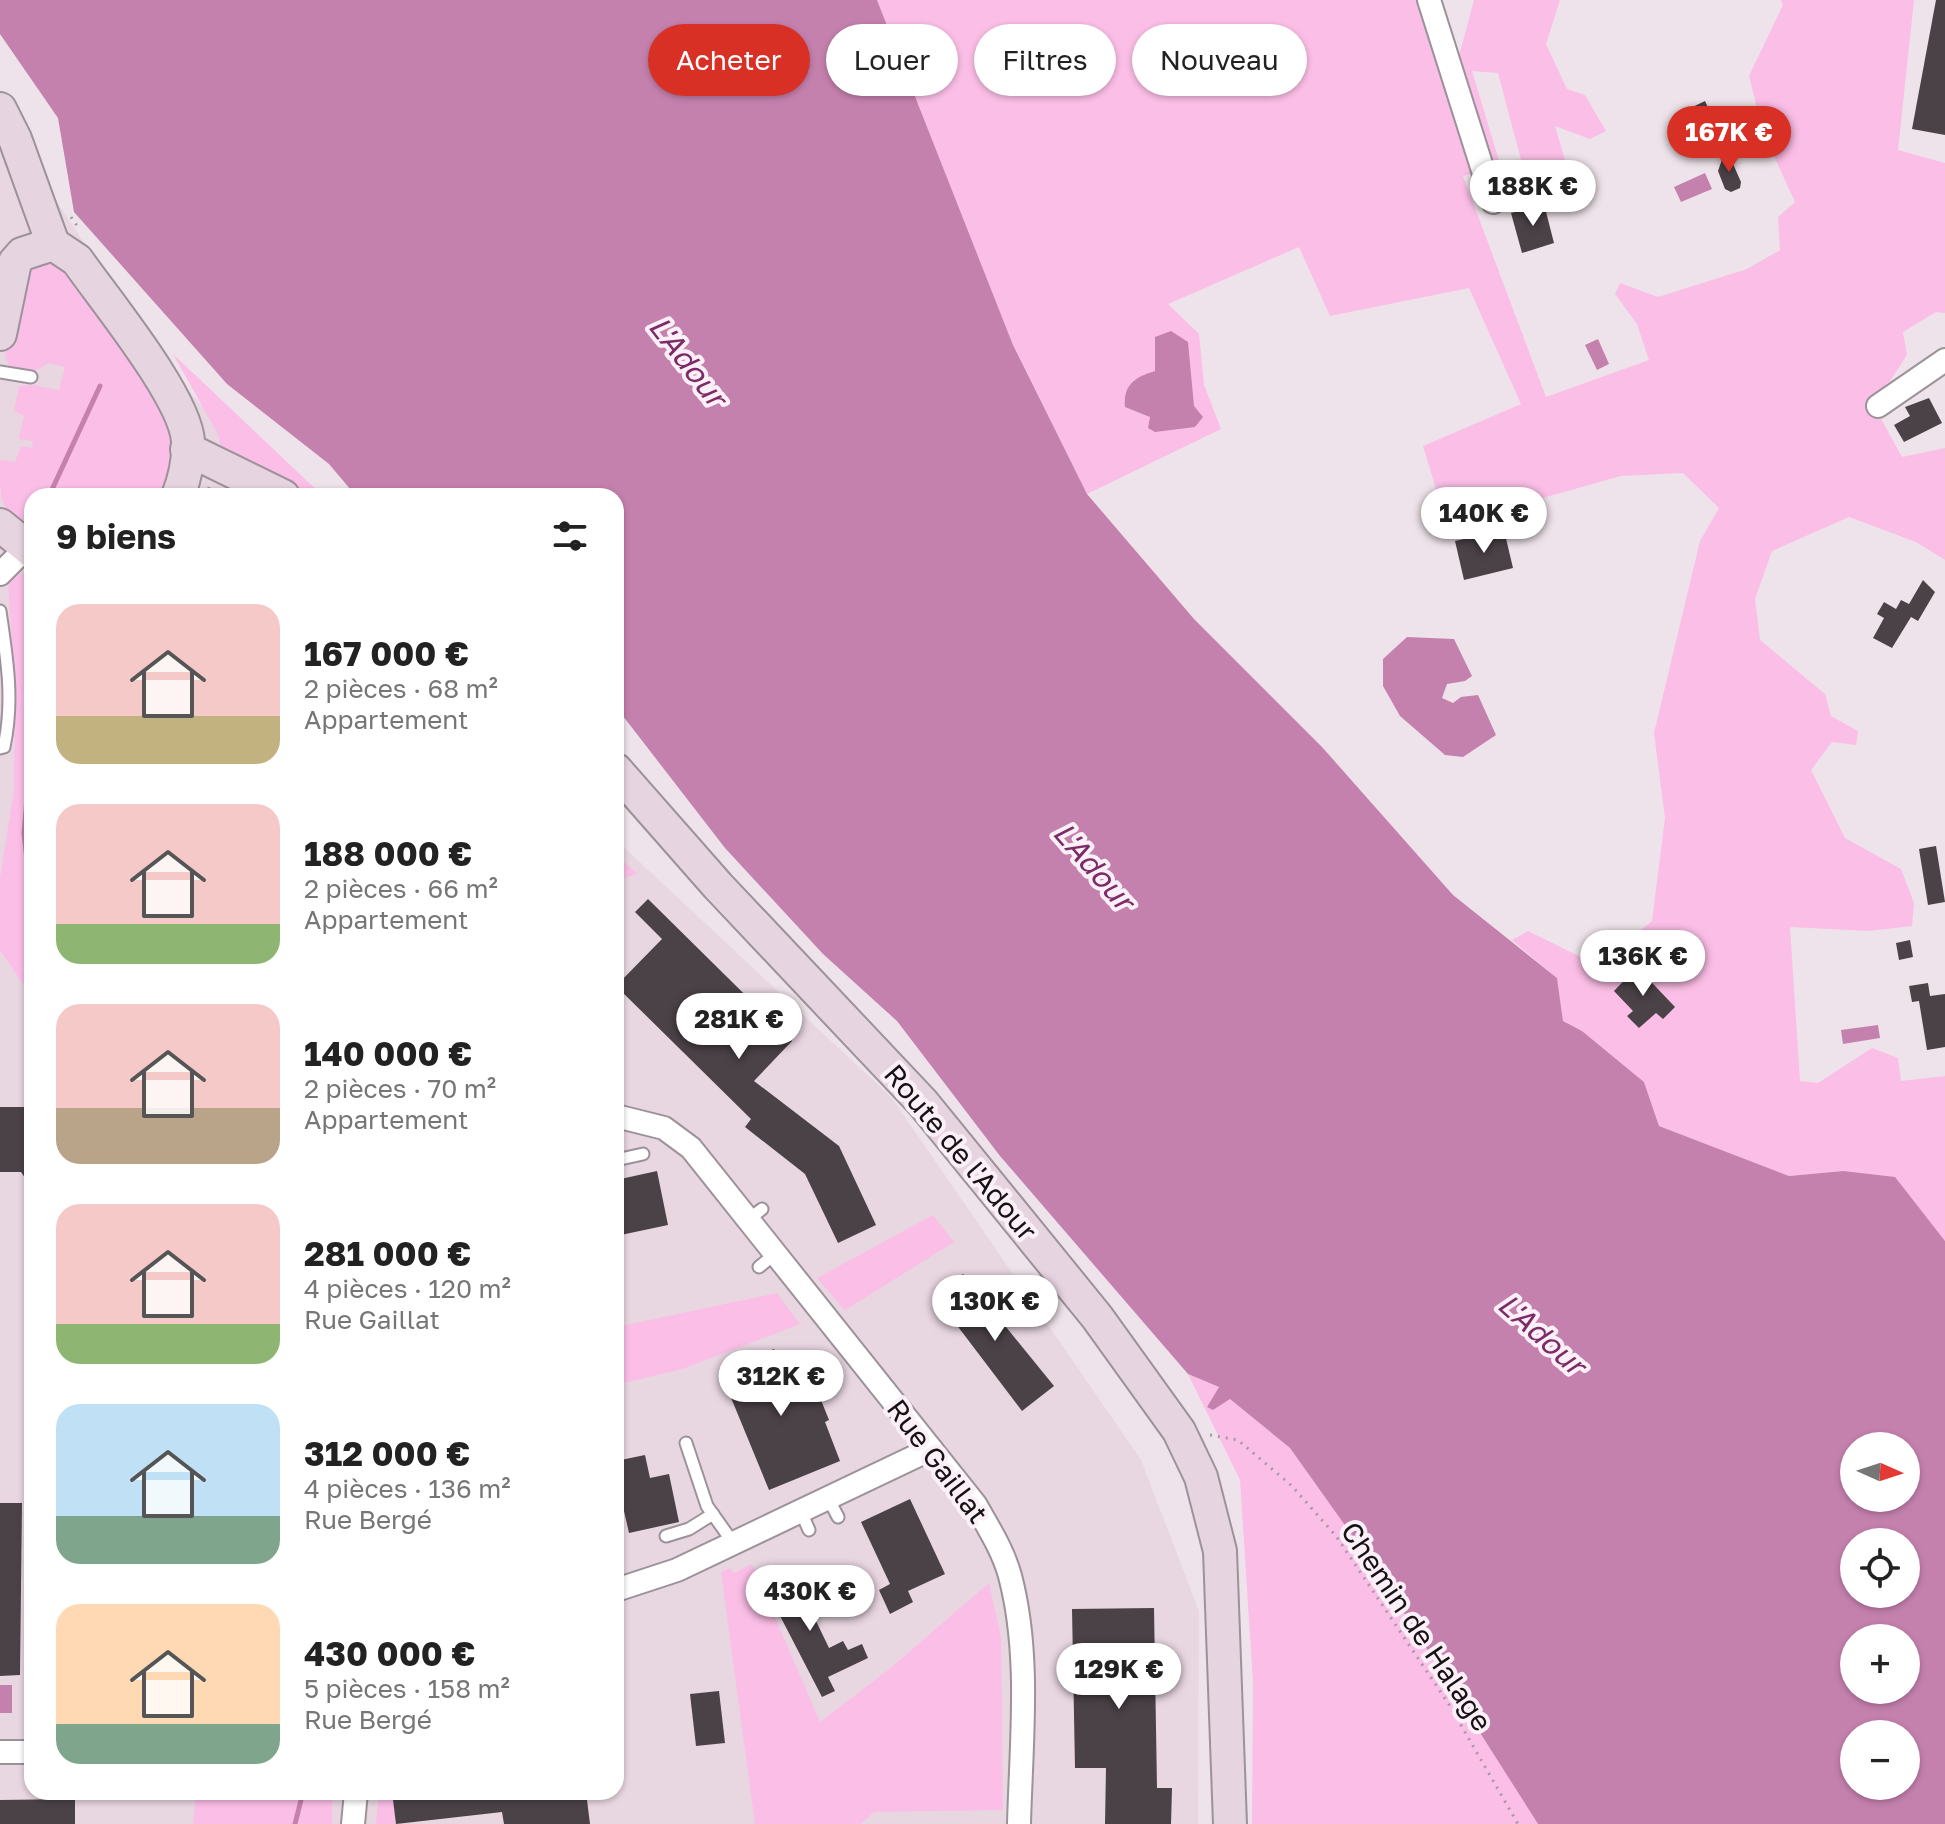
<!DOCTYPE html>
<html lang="fr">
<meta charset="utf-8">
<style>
:root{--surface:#fff;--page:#f6f6f6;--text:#222;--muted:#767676;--accent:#d93025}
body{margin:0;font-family:"Golos Text",sans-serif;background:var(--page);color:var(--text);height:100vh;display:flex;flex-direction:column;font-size:30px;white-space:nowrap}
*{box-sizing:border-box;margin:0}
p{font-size:26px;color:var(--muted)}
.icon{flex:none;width:44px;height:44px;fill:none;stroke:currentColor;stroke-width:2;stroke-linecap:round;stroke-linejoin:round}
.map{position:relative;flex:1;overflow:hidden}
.sheet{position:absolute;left:24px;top:488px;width:600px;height:1312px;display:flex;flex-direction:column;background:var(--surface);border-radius:24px;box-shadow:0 2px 6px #0004}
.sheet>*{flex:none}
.banner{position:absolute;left:648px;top:24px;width:760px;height:72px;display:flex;gap:16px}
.needle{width:52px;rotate:93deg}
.tools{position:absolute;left:1840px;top:1432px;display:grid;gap:16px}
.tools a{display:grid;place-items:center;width:80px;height:80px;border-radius:50%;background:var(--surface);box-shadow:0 2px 6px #0004;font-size:40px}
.price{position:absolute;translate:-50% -68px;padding:0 18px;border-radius:28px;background:#fff;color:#222;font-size:26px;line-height:52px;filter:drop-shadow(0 2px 4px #0008)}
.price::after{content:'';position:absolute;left:50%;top:48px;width:24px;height:18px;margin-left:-12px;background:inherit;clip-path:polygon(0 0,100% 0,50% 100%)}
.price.on{background:var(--accent);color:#fff}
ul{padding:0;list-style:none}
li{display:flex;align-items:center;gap:24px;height:200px;padding:0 32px}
li span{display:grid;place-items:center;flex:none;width:224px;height:160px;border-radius:24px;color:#555}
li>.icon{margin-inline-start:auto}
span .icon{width:96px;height:96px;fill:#fffc;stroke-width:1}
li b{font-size:34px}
h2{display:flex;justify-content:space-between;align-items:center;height:96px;padding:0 32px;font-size:34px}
.pill{padding:0 28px;border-radius:36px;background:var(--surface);box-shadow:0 2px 6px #0004;font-size:28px;line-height:72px}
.pill.on{background:var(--accent);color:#fff}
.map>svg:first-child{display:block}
.built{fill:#e8d6e1}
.green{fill:#fbbee6}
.water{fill:#c581ae;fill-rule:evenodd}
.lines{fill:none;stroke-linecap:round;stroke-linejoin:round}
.stream{stroke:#c581ae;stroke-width:5}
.building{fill:#4b4247}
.lane-casing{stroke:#9c9299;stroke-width:15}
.street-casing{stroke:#9c9299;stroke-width:26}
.secondary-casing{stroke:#9c9299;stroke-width:36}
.path{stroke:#a39ba0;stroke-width:3;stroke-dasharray:2 6;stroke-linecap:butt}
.lane{stroke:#fff;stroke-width:11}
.street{stroke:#fff;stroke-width:22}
.secondary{stroke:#e7d4e1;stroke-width:32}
.labels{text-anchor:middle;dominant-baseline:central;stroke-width:8;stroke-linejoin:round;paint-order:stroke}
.street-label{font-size:28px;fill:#151114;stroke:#fbf0f7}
.water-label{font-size:30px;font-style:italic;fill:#7c2b66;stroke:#fbf0f7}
</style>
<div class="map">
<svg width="1945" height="1824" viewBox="0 0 1945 1824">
<rect width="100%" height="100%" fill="#eee3ea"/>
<!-- built -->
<g class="built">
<path d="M0 97 50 192 172 373 285 496H32V1792H207L204 1824H0Z"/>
<path d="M616 840 891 1097 1141 1460 1199 1611 1198 1824H332V1792H616Z"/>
</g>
<!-- green -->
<g class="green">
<path d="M877 0H1441L1459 56 1474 0H1560L1546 44 1567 89 1585 95 1606 131 1590 139 1555 126 1565 160 1556 182 1524 171 1498 73 1472 71 1500 164 1463 176 1546 397 1649 360 1637 324 1615 294 1620 283 1658 297 1747 269 1780 250 1778 217 1795 202 1763 132 1749 76 1783 5 1781 0H1914L1898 150 1945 163V313L1936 312 1903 332 1907 355 1890 381 1870 399 1902 457 1945 448V560L1916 542 1849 517 1772 551 1755 599 1760 640 1825 694 1831 716 1858 731 1856 745 1832 742 1811 770 1845 838 1901 869 1914 903 1912 926 1869 931 1790 927 1800 1081 1818 1083 1872 1048 1898 1058 1901 1081 1945 1076V1241L1920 1213 1843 1171 1789 1176 1659 1126 1644 1082 1582 1031 1563 1021 1557 978 1512 940 1528 931 1597 965 1652 921 1665 818 1654 733 1700 541 1719 508 1683 473 1621 476 1447 525 1423 446 1521 404 1469 288 1330 316 1299 247 1168 304 1199 334 1204 385 1221 429 1087 494 1013 345Z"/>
<path d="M51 257 71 268 175 429 168 496H32V537C0 506 0 507 0 460L15 462 21 446 32 448 33 441 19 439 24 416 14 411 19 386 33 385 59 390 65 367 49 363 35 371 10 367 5 356 19 277 29 265Z"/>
<path d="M173 354 323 496H311L223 459 218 434Z"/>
<path d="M32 571V997L0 950V878L14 790 15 686 8 583 16 575Z"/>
<path d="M616 855 638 874 616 880Z"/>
<path d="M933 1215 954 1242 845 1310 817 1278Z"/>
<path d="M777 1293 800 1324 682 1369 616 1385V1327Z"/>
<path d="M1188 1374 1219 1387 1208 1406 1213 1410 1230 1399 1290 1448 1376 1569 1538 1824H1252L1253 1682 1240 1480Z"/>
<path d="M752 1564 820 1722 887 1671 989 1583 1001 1638 1003 1810 874 1812 861 1824H755L721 1572 730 1568 734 1573Z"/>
<path d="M196 1792H332V1824H193Z"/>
<path d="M379 1792H392L396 1824H376Z"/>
</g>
<!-- water -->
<g class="water">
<path d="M0 0H877L1013 345 1087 494 1194 619 1322 747 1453 895 1557 978 1563 1021 1582 1031 1644 1082 1659 1126 1789 1176 1843 1171 1895 1177 1945 1241V1824H1538L1376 1569 1290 1448 1230 1399 1213 1410 1207 1407 1219 1387 1188 1374 1000 1156 897 1021 823 954 725 848 616 707V496H356L329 464 227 384 74 212 58 118 0 34ZM1906 1446V1498H1854V1446ZM1854 1542H1906V1594H1854ZM1906 1638V1690H1854V1638ZM1906 1734V1786H1854V1734Z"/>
<path d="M1705 173 1712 189 1681 202 1674 187Z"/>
<path d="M1171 331 1188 342 1194 406 1203 417 1195 427 1155 432 1148 428 1150 417 1125 407C1123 385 1135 377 1155 371V337Z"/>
<path d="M1598 339 1609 364 1597 370 1585 345Z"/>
<path d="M1407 637 1454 639 1472 676 1465 681 1447 684 1442 698 1453 703 1461 697 1478 695 1496 735 1463 757 1445 755 1400 716 1383 686V659Z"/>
<path d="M1878 1025 1880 1038 1843 1044 1841 1030Z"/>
<rect x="0" y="1685" width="12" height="28"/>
</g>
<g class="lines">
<!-- stream -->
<g class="stream">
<path d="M49 496 100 386"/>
<path d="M32 741 24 833 32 906"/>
<path d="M295 1824 303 1792"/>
</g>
</g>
<!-- building -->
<g class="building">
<path d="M1936 0H1945V135L1912 129Z"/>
<path d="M1705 101 1712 116 1724 110 1731 125 1720 131 1726 144 1703 155 1682 112Z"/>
<path d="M1726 148 1741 182 1740 188 1731 192 1725 189 1718 171Z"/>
<path d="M1544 204 1554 243 1522 253 1511 213Z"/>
<path d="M1929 398 1942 423 1904 442 1894 425 1910 416 1905 407Z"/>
<path d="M1504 530 1513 568 1464 580 1455 541Z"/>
<path d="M1923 580 1935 592 1918 621 1911 617 1892 648 1873 638 1884 618 1877 614 1884 602 1896 609 1901 600 1909 604Z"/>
<path d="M1936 846 1945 902 1928 905 1919 849Z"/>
<path d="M648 899 792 1041 754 1081 839 1146 876 1225 838 1243 805 1174 745 1127 751 1119 616 986 662 939 635 912Z"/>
<path d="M1910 940 1913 957 1899 960 1896 943Z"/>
<path d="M1637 967 1675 1007 1663 1019 1656 1013 1639 1028 1627 1016 1633 1011 1614 991Z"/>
<path d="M1928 983 1930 996 1945 994V1047L1927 1050 1919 1001 1912 1002 1909 986Z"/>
<path d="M0 1107H32V1188L21 1172H0Z"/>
<path d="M657 1171 668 1225 616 1236V1180Z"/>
<path d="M963 1274 1054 1386 1022 1411 937 1299V1295Z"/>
<path d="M774 1349 784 1374 807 1365 829 1420 825 1422 840 1461 769 1490 720 1371Z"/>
<path d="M645 1455 650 1478 669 1474 679 1522 629 1533 624 1511 616 1513V1461Z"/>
<path d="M910 1499 945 1574 908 1591 913 1602 890 1614 879 1590 890 1584 861 1522Z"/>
<path d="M0 1503H22L20 1675 0 1676Z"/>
<path d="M790 1567 829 1648 843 1641 848 1650 862 1644 868 1658 828 1677 835 1691 822 1697 762 1581Z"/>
<path d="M1154 1608 1157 1788H1172L1171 1824H1105L1106 1768H1075L1072 1609Z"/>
<path d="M719 1691 725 1743 696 1746 690 1694Z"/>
<path d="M392 1792H482L483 1800 549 1792H586L590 1824H504L502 1812 396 1824Z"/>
<path d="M75 1799V1824H0V1800Z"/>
</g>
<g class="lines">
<!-- lane casing -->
<g class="lane-casing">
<g id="lane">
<path d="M0 372 31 377"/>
<path d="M0 611C7 659 14 700 4 747L0 748"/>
<path d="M616 1160 643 1154"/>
<path d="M749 1219 762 1209"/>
<path d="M759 1267 776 1253"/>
<path d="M686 1443 707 1506 734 1544"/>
<path d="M828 1498 838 1517"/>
<path d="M801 1512 809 1530"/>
<path d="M666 1536 689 1529 713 1514"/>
</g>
</g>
<!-- street casing -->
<g class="street-casing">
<g id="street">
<path d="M1429 0 1493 202"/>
<path d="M1878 406 1945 360"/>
<path d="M0 574 26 548"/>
<path d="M616 1116 664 1128 691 1148 975 1504C988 1527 1003 1550 1010 1576 1031 1655 1021 1743 1019 1824"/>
<path d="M616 1590 677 1570 931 1449"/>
<path d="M0 1752H32"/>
<path d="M353 1824 356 1792"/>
</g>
</g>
<!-- secondary casing -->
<g class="secondary-casing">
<g id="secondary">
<path d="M0 109 15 139 53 244"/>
<path d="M53 244 77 260C105 300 185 397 188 441 189 460 185 478 178 496"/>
<path d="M0 334 15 262 22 254 53 244"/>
<path d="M187 449 283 496"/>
<path d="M0 525 32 551"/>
<path d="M616 770 718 886 923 1103 1097 1317 1179 1431 1201 1477 1220 1551 1230 1824"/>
</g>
</g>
<!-- path -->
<g class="path">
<path d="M71 217 80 230"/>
<path d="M208 496 209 487"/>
<path d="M1210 1435 1238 1440 1292 1486 1336 1536 1450 1706 1518 1824"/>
</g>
<!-- lane -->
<use href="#lane" class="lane"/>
<!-- street -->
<use href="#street" class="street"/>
<!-- secondary -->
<use href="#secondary" class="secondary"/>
</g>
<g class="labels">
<!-- street labels -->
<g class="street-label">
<text transform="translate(961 1152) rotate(50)">Route de l'Adour</text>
<text transform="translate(938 1461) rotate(53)">Rue Gaillat</text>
<text transform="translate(1417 1626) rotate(56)">Chemin de Halage</text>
</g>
<!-- water labels -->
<g class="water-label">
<text transform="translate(688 361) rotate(52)">L'Adour</text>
<text transform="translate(1094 866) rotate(49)">L'Adour</text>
<text transform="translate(1542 1334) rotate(42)">L'Adour</text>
</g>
</g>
</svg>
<div class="tools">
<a><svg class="needle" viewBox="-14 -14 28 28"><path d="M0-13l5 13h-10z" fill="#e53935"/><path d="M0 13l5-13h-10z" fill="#767676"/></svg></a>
<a><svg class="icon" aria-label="locate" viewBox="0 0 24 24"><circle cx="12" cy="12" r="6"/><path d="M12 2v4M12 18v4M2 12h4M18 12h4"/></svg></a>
<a>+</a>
<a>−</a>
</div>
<b class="price on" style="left:1729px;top:174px">167K €</b>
<b class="price" style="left:1533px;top:228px">188K €</b>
<b class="price" style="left:1484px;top:555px">140K €</b>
<b class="price" style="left:1643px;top:998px">136K €</b>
<b class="price" style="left:739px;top:1061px">281K €</b>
<b class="price" style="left:995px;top:1343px">130K €</b>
<b class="price" style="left:781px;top:1418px">312K €</b>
<b class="price" style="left:810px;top:1633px">430K €</b>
<b class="price" style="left:1119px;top:1711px">129K €</b>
<div class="banner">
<a class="pill on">Acheter</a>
<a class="pill">Louer</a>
<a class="pill">Filtres</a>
<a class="pill">Nouveau</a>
</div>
<section class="sheet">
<h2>9 biens<svg class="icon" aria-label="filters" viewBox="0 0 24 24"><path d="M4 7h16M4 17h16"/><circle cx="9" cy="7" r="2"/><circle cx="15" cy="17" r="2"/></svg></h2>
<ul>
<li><span style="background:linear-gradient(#f6c9c9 70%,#c2b280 0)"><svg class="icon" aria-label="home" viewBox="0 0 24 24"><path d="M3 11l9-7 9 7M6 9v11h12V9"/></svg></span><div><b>167 000 €</b><p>2 pièces · 68 m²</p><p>Appartement</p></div></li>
<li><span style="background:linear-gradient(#f6c9c9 75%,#8fb573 0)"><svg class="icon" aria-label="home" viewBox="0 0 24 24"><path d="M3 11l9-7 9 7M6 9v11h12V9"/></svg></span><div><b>188 000 €</b><p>2 pièces · 66 m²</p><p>Appartement</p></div></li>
<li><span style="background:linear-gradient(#f6c9c9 65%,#b9a48a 0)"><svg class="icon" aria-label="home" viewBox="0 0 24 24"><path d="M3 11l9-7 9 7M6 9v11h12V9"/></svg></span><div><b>140 000 €</b><p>2 pièces · 70 m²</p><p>Appartement</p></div></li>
<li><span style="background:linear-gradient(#f6c9c9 75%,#8fb573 0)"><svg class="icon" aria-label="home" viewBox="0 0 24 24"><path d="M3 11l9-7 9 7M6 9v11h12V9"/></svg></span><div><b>281 000 €</b><p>4 pièces · 120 m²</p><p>Rue Gaillat</p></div></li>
<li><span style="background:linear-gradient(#bfe0f5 70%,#7fa58c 0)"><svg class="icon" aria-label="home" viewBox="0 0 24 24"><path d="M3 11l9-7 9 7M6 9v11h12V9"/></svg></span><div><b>312 000 €</b><p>4 pièces · 136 m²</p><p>Rue Bergé</p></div></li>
<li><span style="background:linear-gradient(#ffd9b3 75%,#7fa58c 0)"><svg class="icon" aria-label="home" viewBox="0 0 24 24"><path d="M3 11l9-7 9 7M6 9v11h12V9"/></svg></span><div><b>430 000 €</b><p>5 pièces · 158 m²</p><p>Rue Bergé</p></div></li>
</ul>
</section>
</div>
